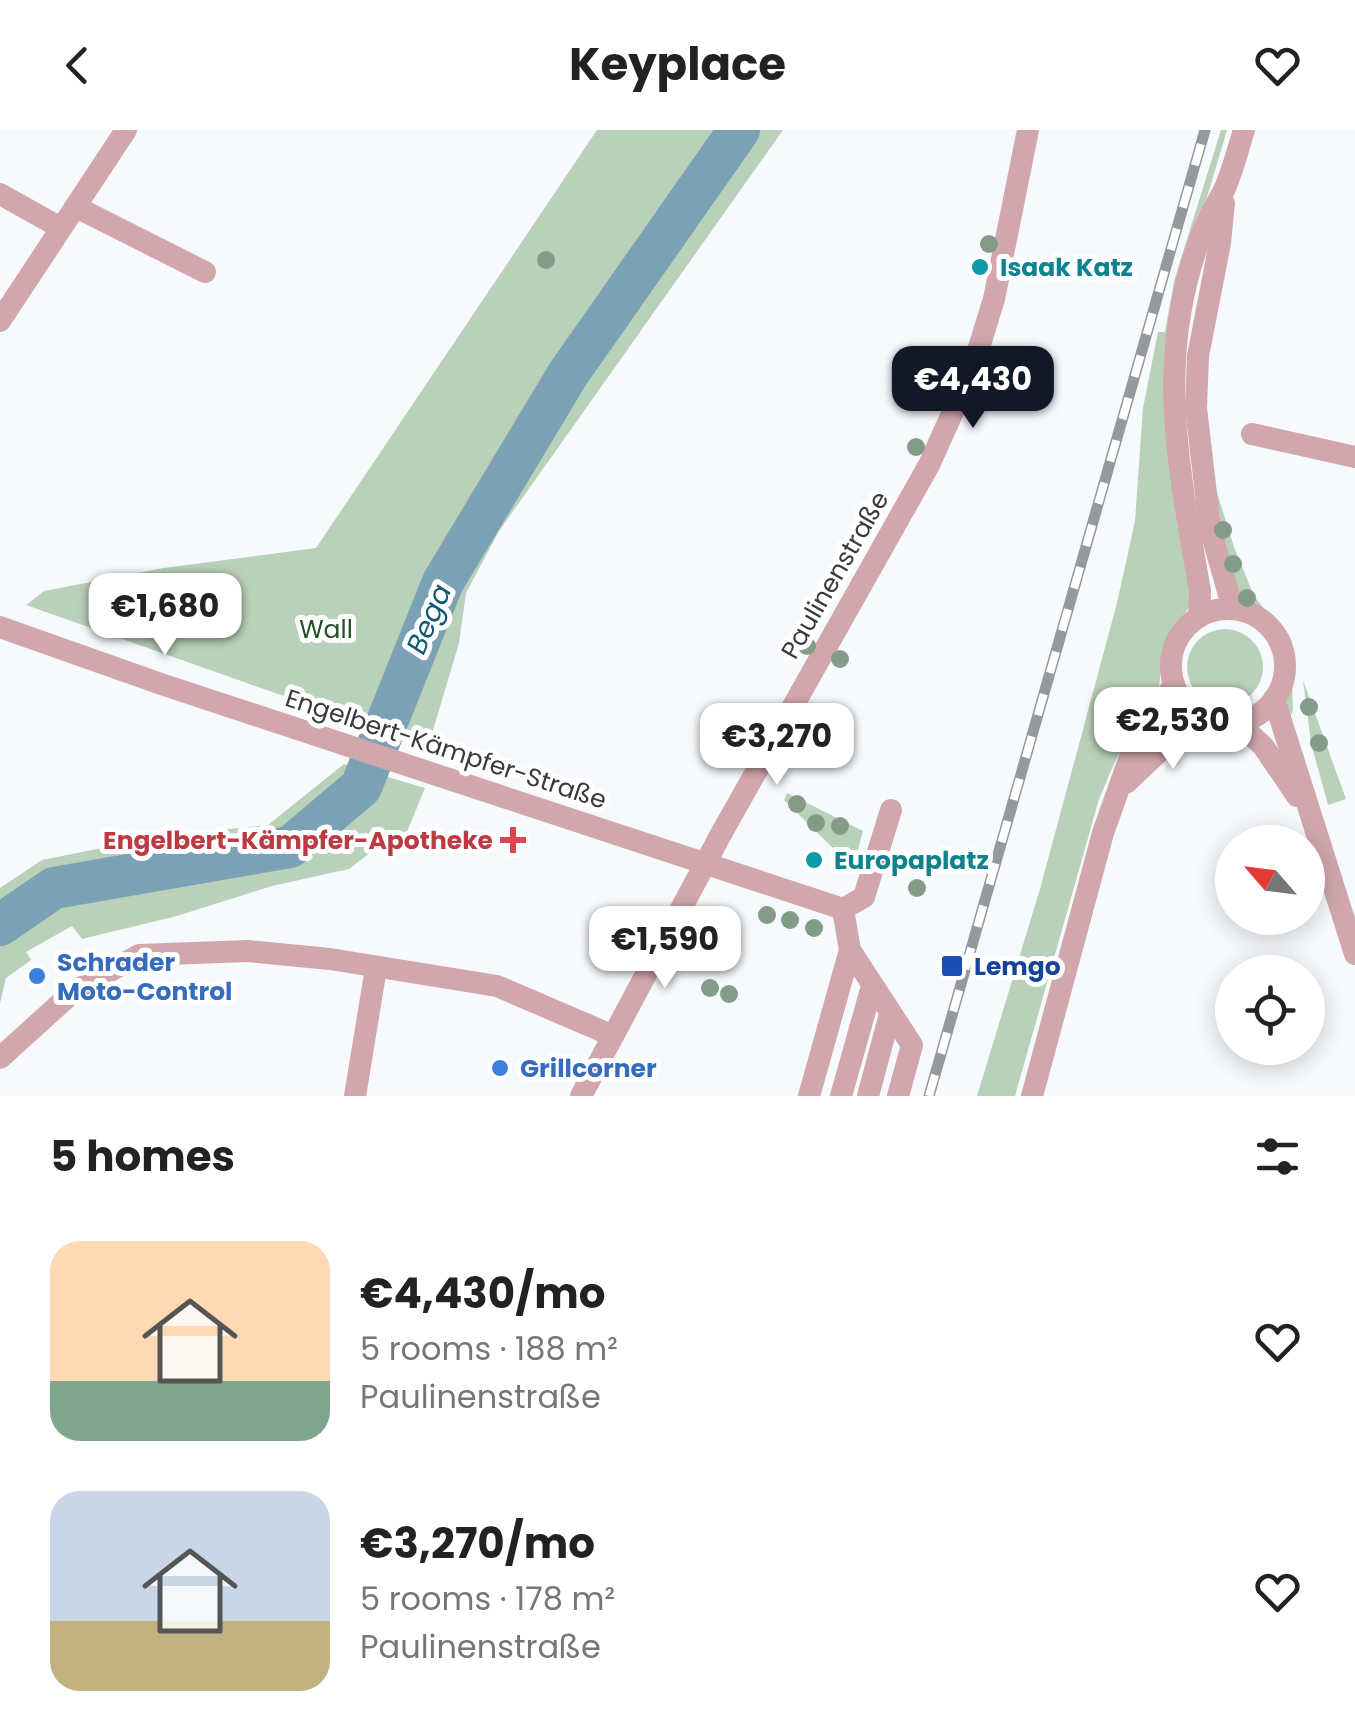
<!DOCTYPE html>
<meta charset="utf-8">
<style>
:root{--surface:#fff;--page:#f2f2f2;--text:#222;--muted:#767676;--accent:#111827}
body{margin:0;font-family:Poppins,sans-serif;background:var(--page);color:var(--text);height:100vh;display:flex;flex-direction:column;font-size:38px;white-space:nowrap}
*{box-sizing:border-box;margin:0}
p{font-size:32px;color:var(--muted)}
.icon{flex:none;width:55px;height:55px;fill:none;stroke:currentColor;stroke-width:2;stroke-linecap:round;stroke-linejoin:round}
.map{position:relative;height:966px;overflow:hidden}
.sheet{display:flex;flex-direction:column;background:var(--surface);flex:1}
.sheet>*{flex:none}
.needle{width:65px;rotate:298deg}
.buttons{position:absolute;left:1215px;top:695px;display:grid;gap:20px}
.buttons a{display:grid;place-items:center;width:110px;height:110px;border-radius:50%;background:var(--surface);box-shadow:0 5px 25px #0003;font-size:50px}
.price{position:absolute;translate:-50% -85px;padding:0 22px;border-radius:20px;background:#fff;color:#222;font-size:32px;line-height:65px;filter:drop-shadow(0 2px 5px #0008)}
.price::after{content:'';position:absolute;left:50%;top:60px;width:30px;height:22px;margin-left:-15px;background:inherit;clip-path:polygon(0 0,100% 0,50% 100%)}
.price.selected{background:var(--accent);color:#fff}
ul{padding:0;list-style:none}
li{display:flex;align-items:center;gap:30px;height:250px;padding:0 50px}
li span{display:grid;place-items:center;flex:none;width:280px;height:200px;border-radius:30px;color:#555}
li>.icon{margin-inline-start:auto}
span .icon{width:120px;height:120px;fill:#fffc;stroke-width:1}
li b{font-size:42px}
h2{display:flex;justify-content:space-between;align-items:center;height:120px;padding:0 50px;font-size:42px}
header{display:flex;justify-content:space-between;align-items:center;height:130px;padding:0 50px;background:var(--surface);font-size:45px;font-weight:700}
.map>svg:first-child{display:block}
.green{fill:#bad1b9}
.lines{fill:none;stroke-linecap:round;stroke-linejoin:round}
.river{stroke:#7ba1b5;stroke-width:42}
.minor{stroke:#d1a7ac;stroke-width:22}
.rail-casing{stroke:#95989c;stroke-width:11}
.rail{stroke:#fff;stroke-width:8;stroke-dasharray:22;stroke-linecap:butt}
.tree{fill:#849c87}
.culture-dot{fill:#0f9aa8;stroke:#fff;stroke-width:4}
.health-dot{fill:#e0444e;stroke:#fff;stroke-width:4}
.transit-dot{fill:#1a4fb4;stroke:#fff;stroke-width:4}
.shop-dot{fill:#3f7fe0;stroke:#fff;stroke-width:4}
.labels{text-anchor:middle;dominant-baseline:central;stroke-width:10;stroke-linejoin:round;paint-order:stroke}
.culture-label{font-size:25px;font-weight:bold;fill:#0d838f;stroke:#fff;text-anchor:start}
.street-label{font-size:25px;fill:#373a3e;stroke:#fff}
.park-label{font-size:25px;fill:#264f26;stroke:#fff}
.health-label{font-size:25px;font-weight:bold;fill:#be3a42;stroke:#fff;text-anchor:end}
.shop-label{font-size:25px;font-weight:bold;fill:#366cbe;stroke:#fff;text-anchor:start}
.transit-label{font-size:25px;font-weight:bold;fill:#164399;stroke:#fff;text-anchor:start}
.water-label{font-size:28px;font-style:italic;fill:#115875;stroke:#fff}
</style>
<header><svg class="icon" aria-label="back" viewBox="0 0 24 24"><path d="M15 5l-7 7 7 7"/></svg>Keyplace<svg class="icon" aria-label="heart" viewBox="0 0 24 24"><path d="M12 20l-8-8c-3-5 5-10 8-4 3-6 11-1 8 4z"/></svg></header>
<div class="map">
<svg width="1355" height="966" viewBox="0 0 1355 966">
<rect width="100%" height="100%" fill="#f6f9fd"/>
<!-- green -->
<g class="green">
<path d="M597 0H783L499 401 466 463 459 513 428 617 26 475 44 461 164 438 316 418Z"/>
<path d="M1221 0H1227L1178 165 1191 447 1189 477 1163 517 1159 557 1117 627 1099 669 1015 966H977L1040 759 1117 473 1135 391 1143 278 1158 202H1165L1174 151Z"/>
<path d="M1215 356 1234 417 1254 466 1281 500 1291 525 1293 580 1288 593 1284 566 1290 544 1287 520 1275 497 1239 469 1228 443Z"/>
<circle cx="1225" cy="537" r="38"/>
<path d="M1303 550 1346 669 1328 675 1311 613Z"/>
<path d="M344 634 425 658 404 709 393 705 349 739 272 756 177 786 82 809 72 796 26 822 31 830 6 848 0 873V758L42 730 162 706 268 695Z"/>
<path d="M787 663 863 701 853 738 784 670Z"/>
</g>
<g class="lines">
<!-- river -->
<path class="river" d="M0 795 54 758 290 717 361 657 443 452 568 244 739 0"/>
<!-- minor -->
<g class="minor">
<path d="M0 64 61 98"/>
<path d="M1224 73 1220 113 1198 226 1196 278 1210 398 1233 479"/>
<path d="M76 77 205 142"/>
<path d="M0 191 126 0"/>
<path d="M1252 304 1355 327"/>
<circle cx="1228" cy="536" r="57"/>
<path d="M1199 487 1200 461C1179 339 1154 228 1201 106 1207 90 1217 74 1225 58 1233 40 1238 19 1244 0"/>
<path d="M0 497 164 555 843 779 864 767 891 680"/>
<path d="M1274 569 1355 824"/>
<path d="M1238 593 1263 616 1297 666"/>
<path d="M1126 653 1184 598 1205 589"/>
<path d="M843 779 850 820 912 915 898 966"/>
<path d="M0 928 73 862 139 825 248 821 330 829 497 856 611 905"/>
<path d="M355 966 376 838"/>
<path d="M581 966 721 704 929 335 973 237 994 169 1028 0"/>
<path d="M809 966 850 820"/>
<path d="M841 966 872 856"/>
<path d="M868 966 890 884"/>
<path d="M1032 966 1103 703 1131 624 1174 554"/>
</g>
<!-- rail casing -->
<g class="rail-casing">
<path id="rail" d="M929 966 1205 0"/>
</g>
<!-- rail -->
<use href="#rail" class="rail"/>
</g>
<!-- trees -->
<g class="tree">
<circle cx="989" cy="114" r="9"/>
<circle cx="546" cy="130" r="9"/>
<circle cx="916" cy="317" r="9"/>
<circle cx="1223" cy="400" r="9"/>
<circle cx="1233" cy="434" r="9"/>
<circle cx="1247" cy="468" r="9"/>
<circle cx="807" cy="516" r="9"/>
<circle cx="840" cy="529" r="9"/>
<circle cx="1309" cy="577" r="9"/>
<circle cx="1319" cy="613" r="9"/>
<circle cx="797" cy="674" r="9"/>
<circle cx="816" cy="693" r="9"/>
<circle cx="840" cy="696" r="9"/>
<circle cx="917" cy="758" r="9"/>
<circle cx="767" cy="785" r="9"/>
<circle cx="790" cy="790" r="9"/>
<circle cx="814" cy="798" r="9"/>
<circle cx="698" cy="815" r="9"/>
<circle cx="710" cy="858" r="9"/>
<circle cx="729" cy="864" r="9"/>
</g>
<!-- markers -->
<g class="culture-dot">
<circle cx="980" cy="137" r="10"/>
<circle cx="814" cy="730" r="10"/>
</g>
<path class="health-dot" d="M508 695h10v10h10v10h-10v10h-10v-10h-10v-10h10z"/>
<rect class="transit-dot" x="940" y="824" width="24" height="24" rx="5"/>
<g class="shop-dot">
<circle cx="37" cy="846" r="10"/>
<circle cx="500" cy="938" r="10"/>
</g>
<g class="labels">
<!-- culture labels -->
<g class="culture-label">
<text x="1000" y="137">Isaak Katz</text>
<text x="834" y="730">Europaplatz</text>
</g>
<!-- street labels -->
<g class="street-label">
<text transform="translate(835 445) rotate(-60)">Paulinenstraße</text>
<text transform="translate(446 619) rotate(18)">Engelbert-Kämpfer-Straße</text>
</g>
<!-- park labels -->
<g class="park-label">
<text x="326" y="499">Wall</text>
</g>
<!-- health labels -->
<g class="health-label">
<text x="493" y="710">Engelbert-Kämpfer-Apotheke</text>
</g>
<!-- shop labels -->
<g class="shop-label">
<text x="57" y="832">Schrader<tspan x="57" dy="29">Moto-Control</tspan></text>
<text x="520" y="938">Grillcorner</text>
</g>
<!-- transit labels -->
<g class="transit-label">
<text x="974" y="836">Lemgo</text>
</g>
<!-- water labels -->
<g class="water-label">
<text transform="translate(429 489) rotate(-67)">Bega</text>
</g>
</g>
</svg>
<div class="buttons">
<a><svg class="needle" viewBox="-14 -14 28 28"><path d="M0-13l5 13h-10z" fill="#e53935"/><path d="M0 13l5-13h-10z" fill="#767676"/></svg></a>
<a><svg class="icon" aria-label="locate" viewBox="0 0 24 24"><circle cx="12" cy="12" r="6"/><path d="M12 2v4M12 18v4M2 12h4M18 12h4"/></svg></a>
</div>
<b class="price selected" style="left:973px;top:301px">€4,430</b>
<b class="price" style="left:165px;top:528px">€1,680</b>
<b class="price" style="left:1173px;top:642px">€2,530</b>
<b class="price" style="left:777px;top:658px">€3,270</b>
<b class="price" style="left:665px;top:861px">€1,590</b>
</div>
<section class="sheet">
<h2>5 homes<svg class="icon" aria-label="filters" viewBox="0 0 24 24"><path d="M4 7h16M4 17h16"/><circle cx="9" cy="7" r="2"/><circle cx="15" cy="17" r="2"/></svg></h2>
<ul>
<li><span style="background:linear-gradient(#ffd9b3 70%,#7fa58c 0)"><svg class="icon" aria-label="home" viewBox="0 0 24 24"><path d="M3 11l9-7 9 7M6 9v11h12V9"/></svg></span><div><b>€4,430/mo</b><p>5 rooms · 188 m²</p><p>Paulinenstraße</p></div><svg class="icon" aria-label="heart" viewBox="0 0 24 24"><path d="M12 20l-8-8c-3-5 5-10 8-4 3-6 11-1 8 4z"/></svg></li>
<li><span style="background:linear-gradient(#c9d6e8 65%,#c2b280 0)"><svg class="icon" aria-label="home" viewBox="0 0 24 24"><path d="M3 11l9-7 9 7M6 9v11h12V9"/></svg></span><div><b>€3,270/mo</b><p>5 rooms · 178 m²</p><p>Paulinenstraße</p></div><svg class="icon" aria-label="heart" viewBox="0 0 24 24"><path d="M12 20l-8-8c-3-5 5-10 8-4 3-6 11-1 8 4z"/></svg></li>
</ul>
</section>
